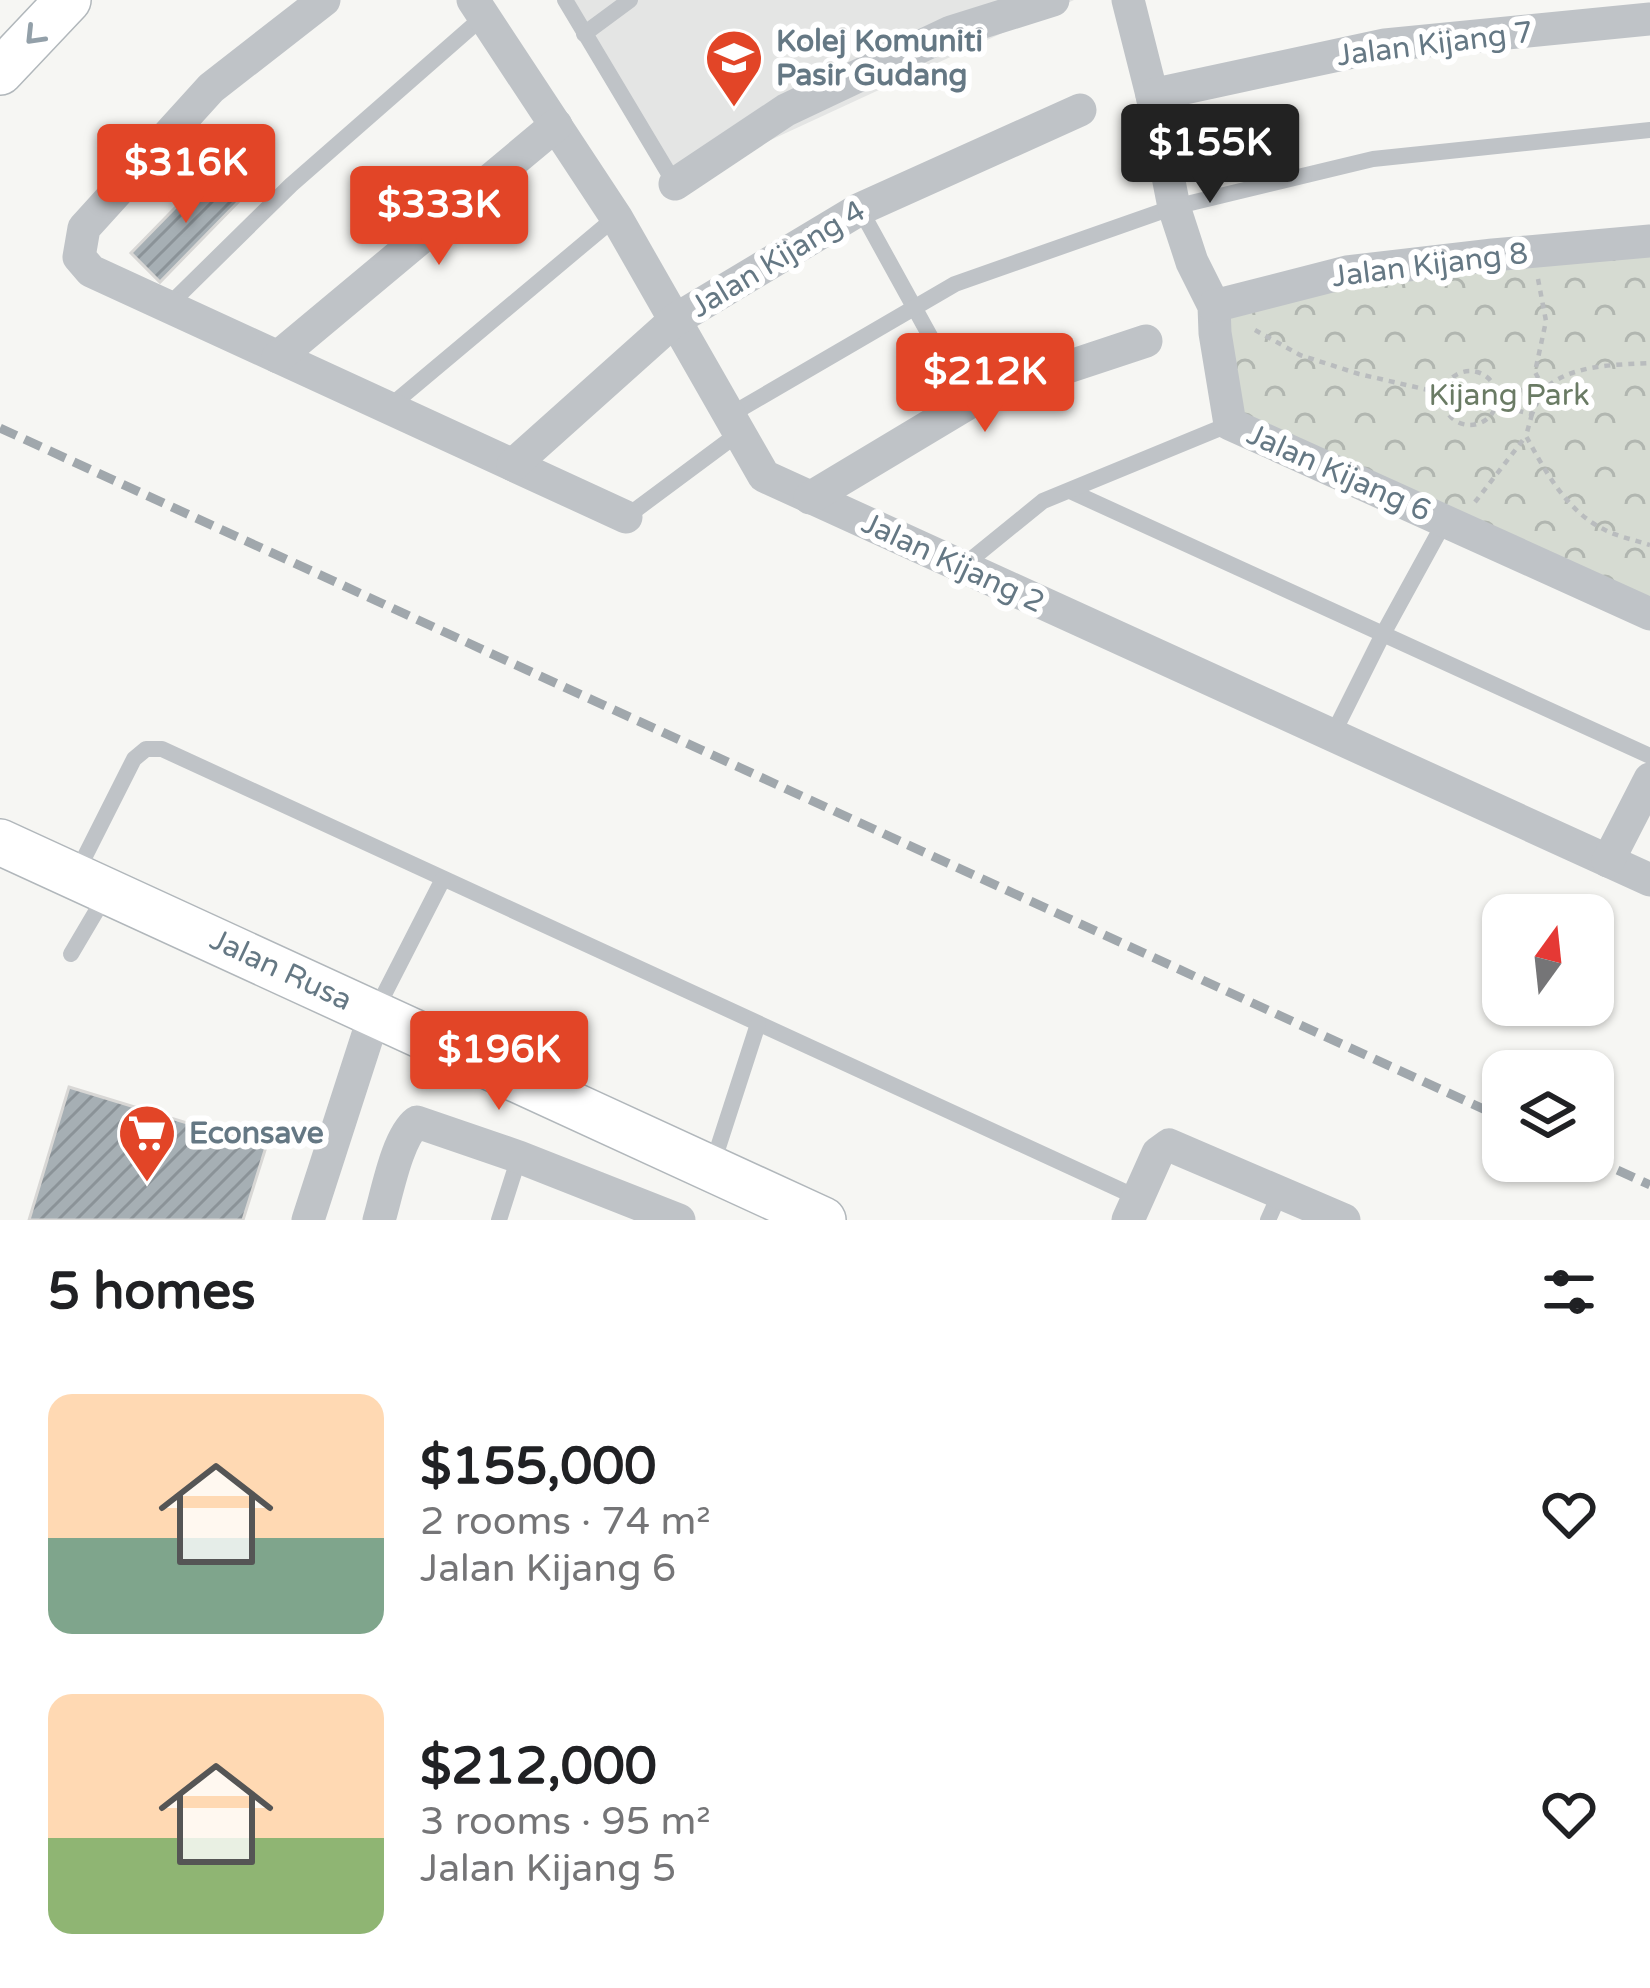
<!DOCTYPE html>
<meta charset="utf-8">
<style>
:root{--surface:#fff;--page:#f2f2f2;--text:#202124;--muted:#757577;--accent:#e24527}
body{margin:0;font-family:"Varela Round",sans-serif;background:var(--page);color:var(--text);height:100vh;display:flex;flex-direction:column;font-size:45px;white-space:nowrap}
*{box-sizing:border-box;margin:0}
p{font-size:39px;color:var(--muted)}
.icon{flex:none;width:66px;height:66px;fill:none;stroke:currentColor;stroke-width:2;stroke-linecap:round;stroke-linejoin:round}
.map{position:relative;height:1220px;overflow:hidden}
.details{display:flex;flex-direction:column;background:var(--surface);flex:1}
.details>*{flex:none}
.needle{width:78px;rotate:15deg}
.controls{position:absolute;left:1482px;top:894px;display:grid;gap:24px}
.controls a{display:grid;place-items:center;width:132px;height:132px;border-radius:24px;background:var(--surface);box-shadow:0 3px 9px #0004;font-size:60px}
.price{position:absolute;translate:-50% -102px;padding:0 27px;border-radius:12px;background:var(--accent);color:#fff;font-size:39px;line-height:78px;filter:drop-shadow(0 3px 6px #0008)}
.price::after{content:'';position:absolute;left:50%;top:72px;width:36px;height:27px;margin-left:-18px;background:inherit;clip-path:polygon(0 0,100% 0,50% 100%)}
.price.selected{background:#222;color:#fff}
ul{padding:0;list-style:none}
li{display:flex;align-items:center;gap:36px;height:300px;padding:0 48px}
li span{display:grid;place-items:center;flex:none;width:336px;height:240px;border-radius:24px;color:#555}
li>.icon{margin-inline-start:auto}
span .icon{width:144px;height:144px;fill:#fffc;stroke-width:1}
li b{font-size:51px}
h2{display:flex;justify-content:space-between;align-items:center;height:144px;padding:0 48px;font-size:51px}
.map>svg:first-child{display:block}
.built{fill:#e4e5e4}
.forest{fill:url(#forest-crowns)}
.building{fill:url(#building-hatch);stroke:#d8d7d5;stroke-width:3}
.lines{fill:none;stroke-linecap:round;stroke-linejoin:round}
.secondary-casing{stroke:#b1b7bb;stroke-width:48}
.path{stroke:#b9bcbe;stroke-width:4.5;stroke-dasharray:6 6;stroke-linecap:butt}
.lane{stroke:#bfc3c7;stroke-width:16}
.street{stroke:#bfc3c7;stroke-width:33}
.secondary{stroke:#fff;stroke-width:45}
.rail{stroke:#a0a7ac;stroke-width:9;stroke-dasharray:18 9;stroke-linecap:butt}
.oneway{stroke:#93a0a9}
.labels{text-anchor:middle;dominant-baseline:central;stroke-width:12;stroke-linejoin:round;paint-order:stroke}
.poi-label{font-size:30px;font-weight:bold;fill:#657884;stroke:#fff;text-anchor:start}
.street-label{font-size:30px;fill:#657884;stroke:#fff}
.park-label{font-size:30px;fill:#6a7b64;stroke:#fff}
</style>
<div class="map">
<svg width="1650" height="1220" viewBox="0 0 1650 1220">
<defs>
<pattern id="forest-crowns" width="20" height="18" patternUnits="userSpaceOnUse" patternTransform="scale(3)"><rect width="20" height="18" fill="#d6dbd2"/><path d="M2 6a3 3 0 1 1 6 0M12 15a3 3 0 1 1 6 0" fill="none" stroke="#b1b6b0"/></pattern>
<pattern id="building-hatch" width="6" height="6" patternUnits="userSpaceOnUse" patternTransform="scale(3)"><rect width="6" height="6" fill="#a6afb4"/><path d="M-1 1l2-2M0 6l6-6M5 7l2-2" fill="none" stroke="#8b9398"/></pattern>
</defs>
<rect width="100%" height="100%" fill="#f6f6f3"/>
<!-- built -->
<path class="built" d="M565 0H1074L675 184Z"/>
<!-- forest -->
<path class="forest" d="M1650 241V614L1230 424 1214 306Z"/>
<!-- building -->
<g class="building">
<path d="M211 171 241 199 160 282 131 253Z"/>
<path d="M69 1087 266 1147 243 1220H29Z"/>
</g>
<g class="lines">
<!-- secondary casing -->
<g class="secondary-casing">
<g id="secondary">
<path d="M0 72 68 0"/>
<path d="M0 842 823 1220"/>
</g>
</g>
<!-- path -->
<g class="path">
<path d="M1538 279 1546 321 1535 372 1544 389"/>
<path d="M1255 330 1300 355 1359 374 1532 414C1536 406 1540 394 1546 388 1572 364 1617 365 1650 363"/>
<circle cx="1470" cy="398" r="27"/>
<path d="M1532 414 1526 436C1545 471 1567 512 1605 530 1619 537 1635 540 1650 545"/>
<path d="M1475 502 1526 436"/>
</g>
<!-- lane -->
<g class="lane">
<path d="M565 0 675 184"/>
<path d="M584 34 630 0"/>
<path d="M860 209 968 405"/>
<path d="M168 306 291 185 484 16"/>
<path d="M388 408 616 217"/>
<path d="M730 415 955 284 1174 207 1373 159 1650 130"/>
<path d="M1070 491 1650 756"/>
<path d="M626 517 739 433"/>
<path d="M963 566 1043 501 1230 424"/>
<path d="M1332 736 1383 634 1445 521"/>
<path d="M75 876 134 759 146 749H162L1136 1197"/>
<path d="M71 954 107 893"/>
<path d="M375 1012 443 879"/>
<path d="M712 1166 758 1024"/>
<path d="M499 1220 519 1157"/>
<path d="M1268 1220 1281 1191"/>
</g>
<!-- street -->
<g class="street">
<path d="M324 0 211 88 84 228 79 257 91 271 626 517"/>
<path d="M473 0 616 217 764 476 1650 880"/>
<path d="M1128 0 1152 95 1174 207 1192 262 1214 306 1215 333 1230 424 1650 614"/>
<path d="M1152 95 1385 45 1650 19"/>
<path d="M675 184 786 110 951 32 1053 0"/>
<path d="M1214 306 1347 272 1493 255 1650 241"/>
<path d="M278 357 556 125"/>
<path d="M513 465 675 320 860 209 1080 110"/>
<path d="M810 498 980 396 1146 341"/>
<path d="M1608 861 1650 779"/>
<path d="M308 1220 375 1013"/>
<path d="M379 1220C387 1194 397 1137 417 1122L519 1157 679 1220"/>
<path d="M1128 1220 1158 1153 1169 1145 1344 1220"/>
</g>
<!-- secondary -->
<use href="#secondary" class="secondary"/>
<!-- rail -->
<g class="rail">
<path d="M0 428 1503 1118"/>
<path d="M1593 1159 1650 1185"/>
</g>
</g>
<!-- one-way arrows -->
<defs><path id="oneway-chevron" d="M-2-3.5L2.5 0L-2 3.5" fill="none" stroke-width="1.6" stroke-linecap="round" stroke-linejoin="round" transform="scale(3)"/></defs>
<use class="oneway" href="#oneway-chevron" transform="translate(34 36) rotate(134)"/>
<!-- icons -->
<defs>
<g id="university-pin" transform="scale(3)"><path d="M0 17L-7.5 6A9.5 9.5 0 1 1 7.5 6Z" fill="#e24527" stroke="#fff"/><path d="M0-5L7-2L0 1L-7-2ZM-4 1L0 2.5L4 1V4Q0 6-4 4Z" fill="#fff"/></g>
<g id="supermarket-pin" transform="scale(3)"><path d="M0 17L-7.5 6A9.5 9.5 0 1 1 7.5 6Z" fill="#e24527" stroke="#fff"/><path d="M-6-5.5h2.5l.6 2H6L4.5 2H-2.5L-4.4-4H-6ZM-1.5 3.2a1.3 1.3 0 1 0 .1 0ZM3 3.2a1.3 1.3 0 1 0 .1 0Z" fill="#fff"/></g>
</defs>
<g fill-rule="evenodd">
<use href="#university-pin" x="734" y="58"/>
<use href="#supermarket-pin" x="147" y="1133"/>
</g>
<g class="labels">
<!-- poi labels -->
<g class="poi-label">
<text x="776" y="41">Kolej Komuniti<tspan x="776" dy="34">Pasir Gudang</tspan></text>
<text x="189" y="1133">Econsave</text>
</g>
<!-- street labels -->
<g class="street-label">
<text transform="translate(1435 44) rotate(-7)">Jalan Kijang 7</text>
<text transform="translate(778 259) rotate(-31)">Jalan Kijang 4</text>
<text transform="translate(1430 265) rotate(-7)">Jalan Kijang 8</text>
<text transform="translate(1339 473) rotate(24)">Jalan Kijang 6</text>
<text transform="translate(953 563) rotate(25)">Jalan Kijang 2</text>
<text transform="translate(281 970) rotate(25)">Jalan Rusa</text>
</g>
<!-- park labels -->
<g class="park-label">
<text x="1509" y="395">Kijang Park</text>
</g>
</g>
</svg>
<div class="controls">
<a><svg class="needle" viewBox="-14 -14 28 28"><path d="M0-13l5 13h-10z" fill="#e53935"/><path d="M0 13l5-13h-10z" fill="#757577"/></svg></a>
<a><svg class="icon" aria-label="layers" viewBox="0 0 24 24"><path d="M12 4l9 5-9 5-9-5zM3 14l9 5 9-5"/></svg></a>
</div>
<b class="price selected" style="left:1210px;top:206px">$155K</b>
<b class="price" style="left:186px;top:226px">$316K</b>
<b class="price" style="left:439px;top:268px">$333K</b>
<b class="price" style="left:985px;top:435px">$212K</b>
<b class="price" style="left:499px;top:1113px">$196K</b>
</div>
<section class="details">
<h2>5 homes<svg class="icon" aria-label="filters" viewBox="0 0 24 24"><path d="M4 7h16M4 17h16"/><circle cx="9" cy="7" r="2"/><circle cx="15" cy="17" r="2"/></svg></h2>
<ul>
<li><span style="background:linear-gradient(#ffd9b3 60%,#7fa58c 0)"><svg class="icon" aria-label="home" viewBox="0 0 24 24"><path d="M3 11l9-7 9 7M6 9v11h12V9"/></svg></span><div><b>$155,000</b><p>2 rooms · 74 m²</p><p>Jalan Kijang 6</p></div><svg class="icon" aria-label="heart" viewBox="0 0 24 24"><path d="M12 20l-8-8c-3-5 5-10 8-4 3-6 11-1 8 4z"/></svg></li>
<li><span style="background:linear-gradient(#ffd9b3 60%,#8fb573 0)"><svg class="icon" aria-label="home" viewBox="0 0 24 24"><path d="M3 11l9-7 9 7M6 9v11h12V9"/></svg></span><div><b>$212,000</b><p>3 rooms · 95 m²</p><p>Jalan Kijang 5</p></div><svg class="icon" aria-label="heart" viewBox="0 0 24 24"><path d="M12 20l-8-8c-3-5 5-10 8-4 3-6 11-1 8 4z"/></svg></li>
</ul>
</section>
